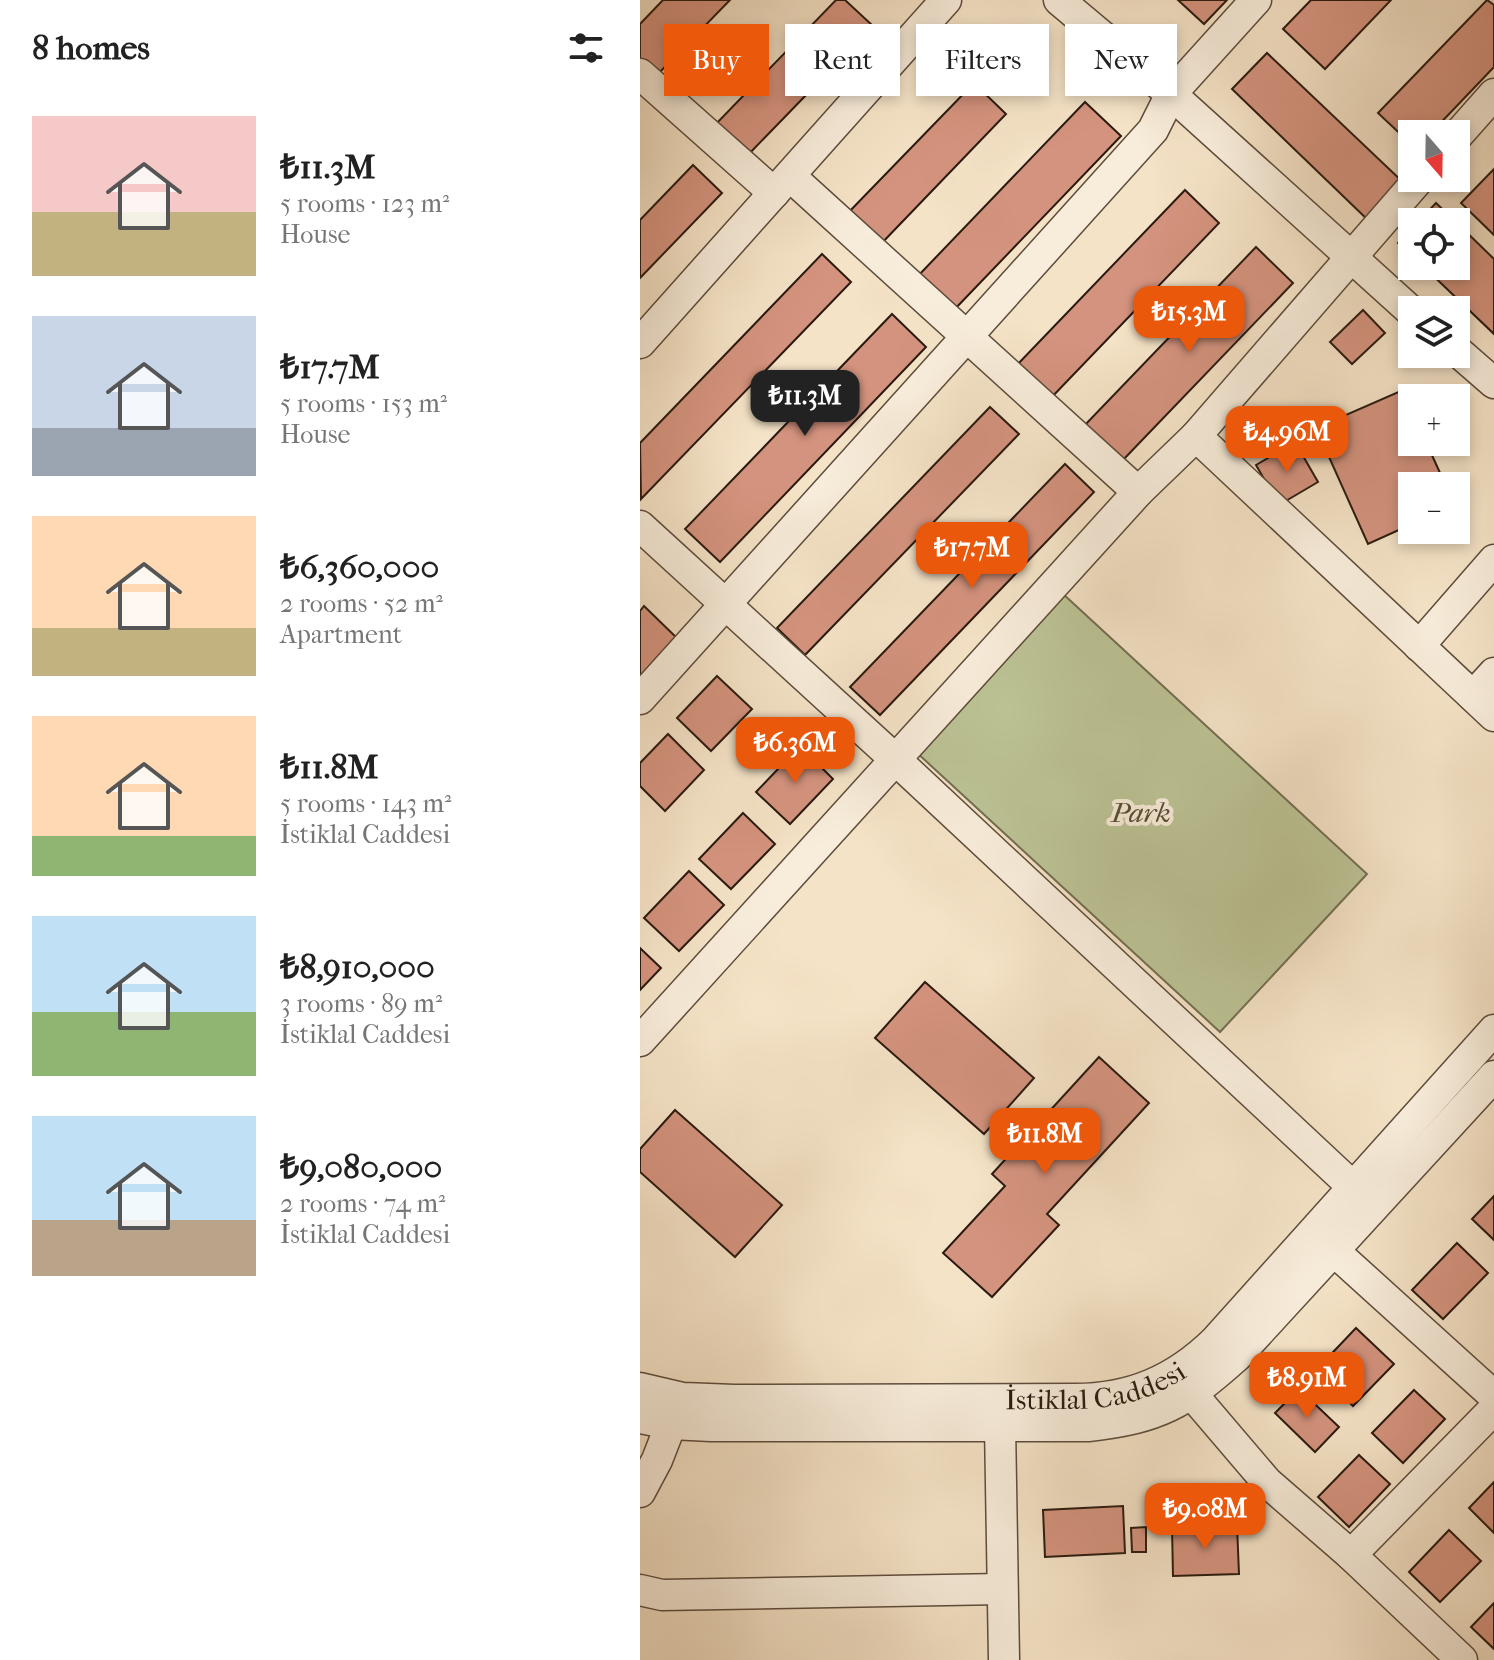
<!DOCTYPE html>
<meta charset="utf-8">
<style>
:root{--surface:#fff;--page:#f2f2f2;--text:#222;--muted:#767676;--accent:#ea580c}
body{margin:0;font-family:"IM FELL French Canon",serif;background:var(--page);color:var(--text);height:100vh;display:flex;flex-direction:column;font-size:30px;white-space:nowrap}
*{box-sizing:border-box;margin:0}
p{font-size:26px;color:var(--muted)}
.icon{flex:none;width:44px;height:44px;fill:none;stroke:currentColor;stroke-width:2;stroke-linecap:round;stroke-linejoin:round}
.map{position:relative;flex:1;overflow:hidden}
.sheet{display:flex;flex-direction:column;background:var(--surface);width:640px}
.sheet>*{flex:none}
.banner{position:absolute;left:24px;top:24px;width:710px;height:72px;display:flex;gap:16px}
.needle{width:52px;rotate:160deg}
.buttons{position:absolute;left:758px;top:120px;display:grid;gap:16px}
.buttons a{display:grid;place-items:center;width:72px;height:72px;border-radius:0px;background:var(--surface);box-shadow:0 4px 12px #0003;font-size:40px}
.price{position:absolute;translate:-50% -68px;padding:0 18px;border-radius:16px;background:var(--accent);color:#fff;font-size:26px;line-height:52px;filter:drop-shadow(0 2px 4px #0008)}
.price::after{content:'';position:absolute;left:50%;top:48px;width:24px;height:18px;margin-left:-12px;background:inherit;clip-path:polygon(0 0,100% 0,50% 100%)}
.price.active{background:#222;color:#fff}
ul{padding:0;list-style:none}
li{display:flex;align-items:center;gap:24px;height:200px;padding:0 32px}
li span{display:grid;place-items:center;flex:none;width:224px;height:160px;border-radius:0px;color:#555}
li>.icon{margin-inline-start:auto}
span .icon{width:96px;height:96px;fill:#fffc;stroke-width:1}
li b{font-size:34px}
h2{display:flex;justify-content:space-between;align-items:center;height:96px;padding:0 32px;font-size:34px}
.pill{padding:0 28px;border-radius:0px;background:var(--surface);box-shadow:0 4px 12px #0003;font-size:28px;line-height:72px}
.pill.active{background:var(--accent);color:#fff}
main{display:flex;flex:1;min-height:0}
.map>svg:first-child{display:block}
.green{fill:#bcc395;stroke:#736e52;stroke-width:2}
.building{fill:#d4937e;stroke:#2a1a0e;stroke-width:2}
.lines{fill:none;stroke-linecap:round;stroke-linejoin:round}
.minor-casing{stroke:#5d4c3c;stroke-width:33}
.minor{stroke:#f8eddb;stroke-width:30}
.labels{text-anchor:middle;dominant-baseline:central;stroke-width:8;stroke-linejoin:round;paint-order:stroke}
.park-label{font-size:28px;font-style:italic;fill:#564d36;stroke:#f8eddb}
.street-label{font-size:28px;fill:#2a1a0e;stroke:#f8eddb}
</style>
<main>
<section class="sheet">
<h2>8 homes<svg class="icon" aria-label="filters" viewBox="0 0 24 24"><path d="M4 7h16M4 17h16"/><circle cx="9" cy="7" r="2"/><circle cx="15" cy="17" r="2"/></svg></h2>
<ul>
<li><span style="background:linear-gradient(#f6c9c9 60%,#c2b280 0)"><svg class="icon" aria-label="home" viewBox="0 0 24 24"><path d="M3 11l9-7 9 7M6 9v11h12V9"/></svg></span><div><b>₺11.3M</b><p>5 rooms · 123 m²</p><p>House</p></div></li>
<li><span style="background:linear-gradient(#c9d6e8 70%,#9aa5b1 0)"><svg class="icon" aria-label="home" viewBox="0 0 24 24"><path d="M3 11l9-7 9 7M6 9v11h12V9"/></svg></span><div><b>₺17.7M</b><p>5 rooms · 153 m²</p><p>House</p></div></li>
<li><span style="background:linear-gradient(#ffd9b3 70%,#c2b280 0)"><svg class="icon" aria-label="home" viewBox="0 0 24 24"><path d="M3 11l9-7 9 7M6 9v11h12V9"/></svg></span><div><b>₺6,360,000</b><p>2 rooms · 52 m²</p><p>Apartment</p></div></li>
<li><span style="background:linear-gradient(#ffd9b3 75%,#8fb573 0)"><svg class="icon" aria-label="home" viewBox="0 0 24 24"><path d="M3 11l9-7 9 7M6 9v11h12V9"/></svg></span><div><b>₺11.8M</b><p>5 rooms · 143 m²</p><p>İstiklal Caddesi</p></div></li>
<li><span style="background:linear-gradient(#bfe0f5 60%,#8fb573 0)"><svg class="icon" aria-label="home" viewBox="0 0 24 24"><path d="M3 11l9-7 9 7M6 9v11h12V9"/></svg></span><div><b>₺8,910,000</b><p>3 rooms · 89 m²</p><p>İstiklal Caddesi</p></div></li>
<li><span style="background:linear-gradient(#bfe0f5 65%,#b9a48a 0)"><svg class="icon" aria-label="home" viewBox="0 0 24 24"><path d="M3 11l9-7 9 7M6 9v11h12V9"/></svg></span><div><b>₺9,080,000</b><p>2 rooms · 74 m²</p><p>İstiklal Caddesi</p></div></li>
</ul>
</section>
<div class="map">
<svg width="854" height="1660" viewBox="0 0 854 1660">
<rect width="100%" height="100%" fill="#f5e3c7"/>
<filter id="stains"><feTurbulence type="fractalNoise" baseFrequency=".0025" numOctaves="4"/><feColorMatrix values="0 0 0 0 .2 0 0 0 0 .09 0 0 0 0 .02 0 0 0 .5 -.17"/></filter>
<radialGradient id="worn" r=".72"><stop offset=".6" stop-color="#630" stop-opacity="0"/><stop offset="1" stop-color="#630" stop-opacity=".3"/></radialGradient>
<!-- green -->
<path class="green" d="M422 593 727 874 580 1032 275 751Z"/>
<!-- building -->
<g class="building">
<path d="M23 0H90L15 77 0 63V24Z"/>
<path d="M196 0H205L233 26 105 158 73 127Z"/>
<path d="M538 0H587L564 24Z"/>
<path d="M671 0H751L685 69 643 29Z"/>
<path d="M847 0 854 5V67L790 134H772V145L738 113Z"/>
<path d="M627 53 766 185 730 222 592 89Z"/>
<path d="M334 83 366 114 238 247 205 216Z"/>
<path d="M445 102 481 136 312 312 276 278Z"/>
<path d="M53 165 82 193 0 278V220Z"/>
<path d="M854 169V235L821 203Z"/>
<path d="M545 190 579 223 409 400 375 367Z"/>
<path d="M796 203 816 222H778Z"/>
<path d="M816 222 854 259V334L783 266H816Z"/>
<path d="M772 228V256L758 243Z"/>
<path d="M616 247 653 283 482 461 444 426Z"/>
<path d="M182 254 211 282 1 499 0 443Z"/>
<path d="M723 310 745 333 712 364 690 342Z"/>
<path d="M252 314 286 347 80 562 45 529Z"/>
<path d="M763 390 772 410V442H786L806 486H772V524L728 544 676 428Z"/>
<path d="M350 407 379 434 165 655 137 628Z"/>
<path d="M655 442 678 482 639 505 616 465Z"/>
<path d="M425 464 454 492 240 715 210 687Z"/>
<path d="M4 606 42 643 0 684V611Z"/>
<path d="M77 676 112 709 71 751 37 718Z"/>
<path d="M28 734 64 770 25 811 0 786V763Z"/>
<path d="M160 746 193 779 150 824 116 792Z"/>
<path d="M103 813 135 844 91 889 59 859Z"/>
<path d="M49 871 84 905 39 951 4 918Z"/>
<path d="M0 948 21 968 0 990Z"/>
<path d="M285 982 394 1078 344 1134 235 1038Z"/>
<path d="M459 1057 509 1103 407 1214 419 1225 352 1297 303 1253 365 1186 352 1174Z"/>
<path d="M35 1110 142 1205 95 1257 0 1172V1149Z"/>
<path d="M854 1196V1240L832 1219Z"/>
<path d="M817 1243 848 1273 803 1319 772 1290Z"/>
<path d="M716 1328 754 1364 713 1406 676 1370Z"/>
<path d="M659 1389 699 1427 675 1452 635 1413Z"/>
<path d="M774 1390 805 1419 763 1463 732 1433Z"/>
<path d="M719 1455 750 1484 709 1527 678 1497Z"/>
<path d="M854 1482V1533L829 1508Z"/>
<path d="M483 1506 485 1553 405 1557 403 1510Z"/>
<path d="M597 1525 599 1574 533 1576 532 1527Z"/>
<path d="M506 1527V1552H492L491 1528Z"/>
<path d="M809 1530 841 1561 800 1602 769 1572Z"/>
<path d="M854 1603V1649L831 1627Z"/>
</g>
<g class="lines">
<!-- minor casing -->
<g class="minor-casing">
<g id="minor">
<path d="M419 0 531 94 772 312"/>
<path d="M0 74 134 193"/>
<path d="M816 137 854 94"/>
<path d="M150 176 498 492"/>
<path d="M0 343 306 0"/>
<path d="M816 350 854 383"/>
<path d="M556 436 854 716"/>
<path d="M0 526 256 760 712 1186"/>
<path d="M779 646 854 560"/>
<path d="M833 696 854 673"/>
<path d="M0 699 513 130 531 94 616 0"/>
<path d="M0 1041 498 492 556 436 780 178"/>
<path d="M694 1251 854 1396"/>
<path d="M540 1380 627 1482 711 1555 822 1660"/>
<path id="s1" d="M0 1388 43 1398 94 1400 435 1399C491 1399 535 1380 575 1341L854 1030"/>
<path d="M0 1418 31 1424 71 1426H448C520 1418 543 1404 596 1357L854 1076"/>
<path d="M360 1425 364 1660"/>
<path d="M0 1492 17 1460 31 1424"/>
<path d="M711 1555 854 1409"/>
<path d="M0 1590 22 1595 362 1589"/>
</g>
</g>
<!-- minor -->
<use href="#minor" class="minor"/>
</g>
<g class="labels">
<!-- park labels -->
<g class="park-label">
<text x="501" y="812">Park</text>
</g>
<!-- street labels -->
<g class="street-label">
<text stroke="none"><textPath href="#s1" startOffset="458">İstiklal Caddesi</textPath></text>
</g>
</g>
<rect width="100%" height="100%" filter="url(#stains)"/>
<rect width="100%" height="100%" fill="url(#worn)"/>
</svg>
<div class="buttons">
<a><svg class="needle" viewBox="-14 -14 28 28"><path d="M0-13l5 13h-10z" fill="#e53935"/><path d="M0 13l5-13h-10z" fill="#767676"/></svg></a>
<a><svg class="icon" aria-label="locate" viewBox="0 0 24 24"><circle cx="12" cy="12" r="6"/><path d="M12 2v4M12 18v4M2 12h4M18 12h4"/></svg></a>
<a><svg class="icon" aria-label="layers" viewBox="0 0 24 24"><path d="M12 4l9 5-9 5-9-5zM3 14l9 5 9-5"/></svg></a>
<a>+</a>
<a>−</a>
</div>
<b class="price" style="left:549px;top:354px">₺15.3M</b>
<b class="price active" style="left:165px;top:438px">₺11.3M</b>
<b class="price" style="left:647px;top:474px">₺4.96M</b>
<b class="price" style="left:332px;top:590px">₺17.7M</b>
<b class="price" style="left:155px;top:785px">₺6.36M</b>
<b class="price" style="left:405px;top:1176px">₺11.8M</b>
<b class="price" style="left:667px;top:1420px">₺8.91M</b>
<b class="price" style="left:565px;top:1551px">₺9.08M</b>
<div class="banner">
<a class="pill active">Buy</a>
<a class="pill">Rent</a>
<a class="pill">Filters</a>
<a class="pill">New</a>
</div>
</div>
</main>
